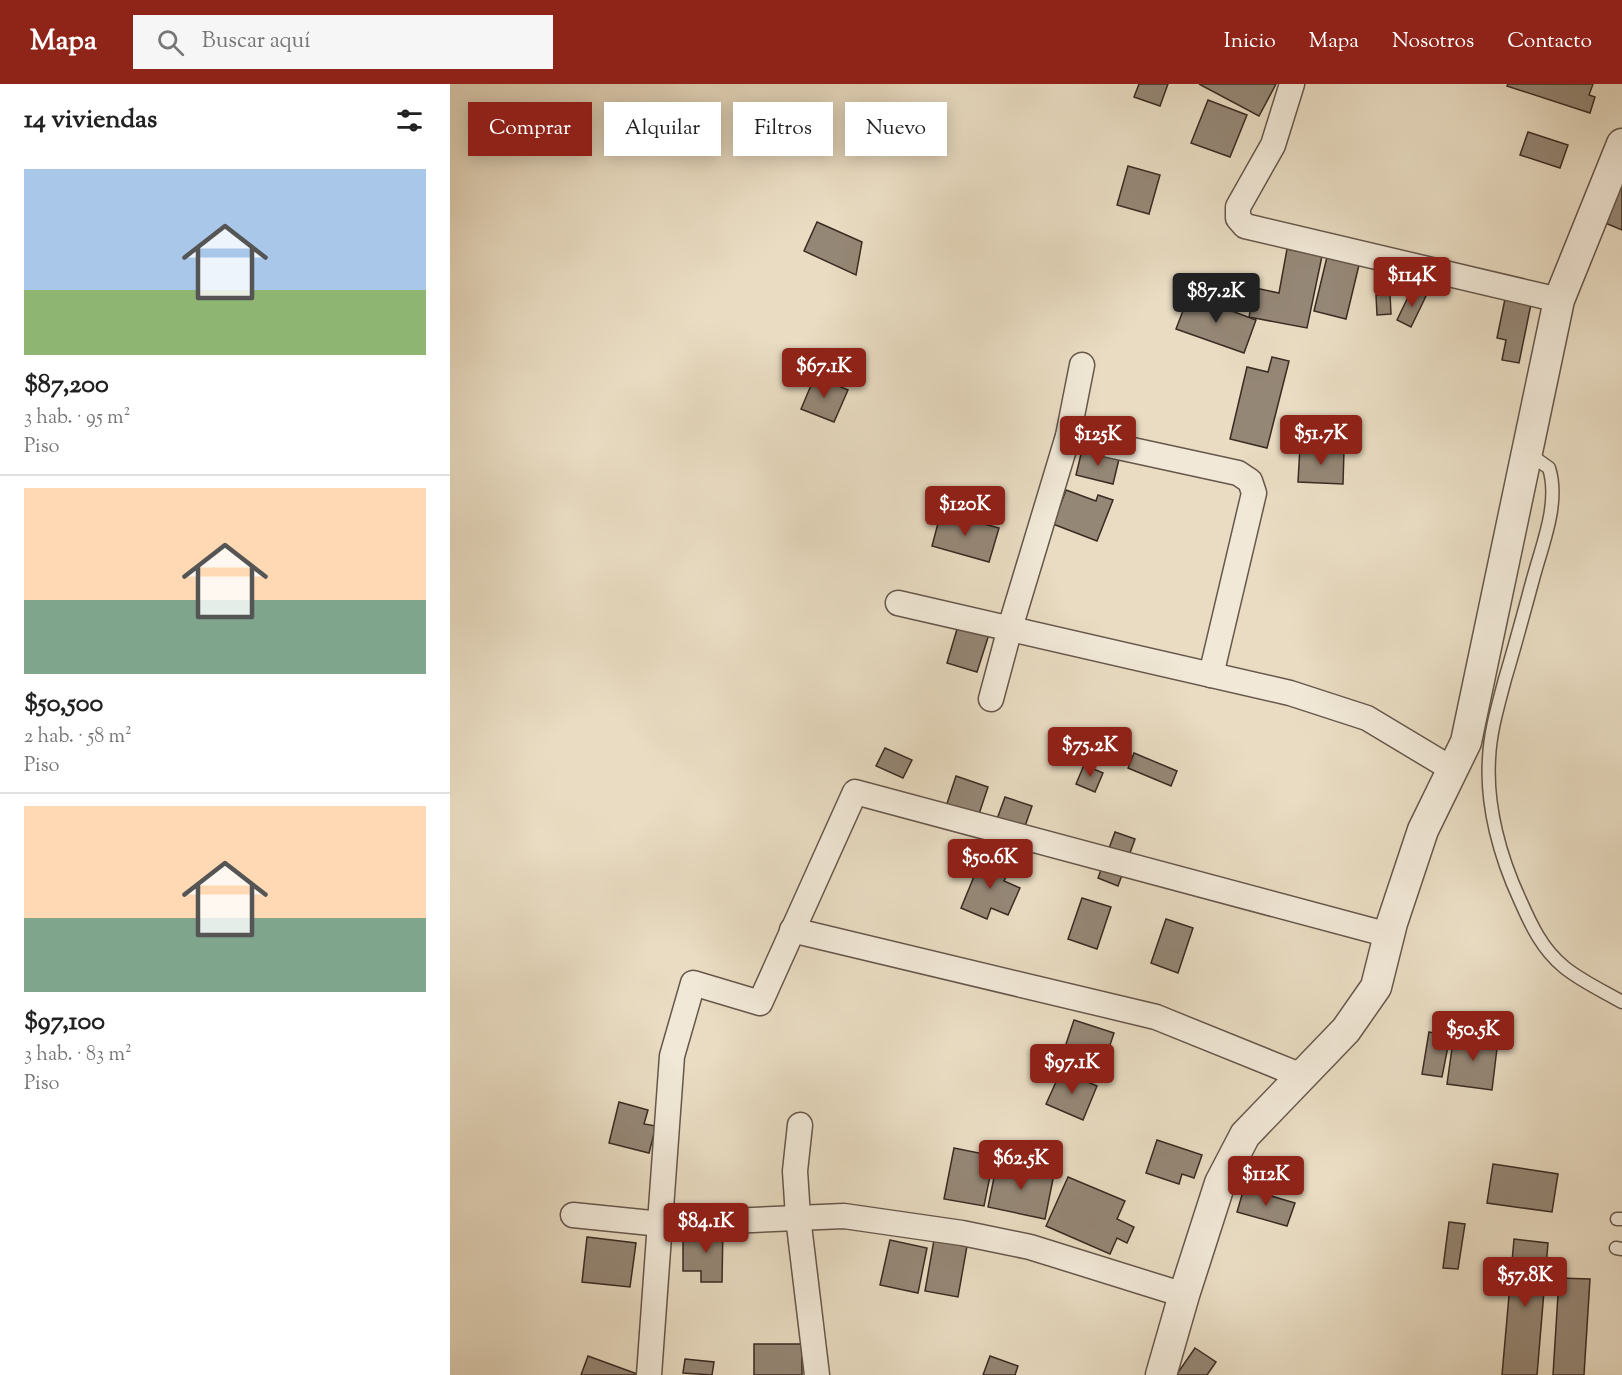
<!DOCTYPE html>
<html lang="es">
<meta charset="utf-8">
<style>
:root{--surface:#fff;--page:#f6f6f6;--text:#222;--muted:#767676;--line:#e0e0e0;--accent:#8f2418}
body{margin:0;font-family:"Sorts Mill Goudy",serif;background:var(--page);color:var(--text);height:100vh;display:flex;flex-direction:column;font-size:22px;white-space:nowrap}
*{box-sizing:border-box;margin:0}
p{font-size:20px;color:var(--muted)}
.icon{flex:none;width:33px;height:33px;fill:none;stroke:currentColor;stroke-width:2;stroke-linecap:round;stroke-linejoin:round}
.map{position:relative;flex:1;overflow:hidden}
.side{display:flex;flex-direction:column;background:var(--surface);width:450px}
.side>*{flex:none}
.hud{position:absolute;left:18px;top:18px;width:570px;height:54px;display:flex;gap:12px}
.price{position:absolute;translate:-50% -51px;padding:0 14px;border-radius:6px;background:var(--accent);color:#fff;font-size:20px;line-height:39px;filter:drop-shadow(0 2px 3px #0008)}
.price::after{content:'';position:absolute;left:50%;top:36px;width:18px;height:14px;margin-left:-9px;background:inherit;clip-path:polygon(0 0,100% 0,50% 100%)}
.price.active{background:#222;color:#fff}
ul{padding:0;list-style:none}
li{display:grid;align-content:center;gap:12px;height:318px;padding:0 24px}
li+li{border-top:2px solid var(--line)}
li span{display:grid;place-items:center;height:186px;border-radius:0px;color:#555}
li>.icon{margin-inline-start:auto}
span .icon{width:108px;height:108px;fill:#fffc;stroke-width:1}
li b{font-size:26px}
h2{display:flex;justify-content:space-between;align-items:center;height:72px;padding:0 24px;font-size:26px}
.tag{padding:0 21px;border-radius:0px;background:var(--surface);box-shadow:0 3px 15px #0003;font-size:21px;line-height:54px}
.tag.active{background:var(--accent);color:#fff}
header{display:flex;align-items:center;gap:36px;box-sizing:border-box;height:84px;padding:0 30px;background:var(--accent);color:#fff}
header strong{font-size:28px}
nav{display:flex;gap:33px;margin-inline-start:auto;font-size:21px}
.search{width:420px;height:54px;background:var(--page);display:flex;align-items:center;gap:15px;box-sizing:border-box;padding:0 21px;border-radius:0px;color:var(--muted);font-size:22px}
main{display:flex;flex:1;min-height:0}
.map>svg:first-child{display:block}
.building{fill:#958776;stroke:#3a2b23;stroke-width:1.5}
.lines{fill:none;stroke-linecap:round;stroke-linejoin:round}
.service-casing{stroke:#66574b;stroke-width:15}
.minor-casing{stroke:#66574b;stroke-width:27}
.tertiary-casing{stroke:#66574b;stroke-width:33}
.service{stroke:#f1e8d7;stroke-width:12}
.minor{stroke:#f1e8d7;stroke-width:24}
.tertiary{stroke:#f1e8d7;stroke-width:30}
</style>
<header>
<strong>Mapa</strong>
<div class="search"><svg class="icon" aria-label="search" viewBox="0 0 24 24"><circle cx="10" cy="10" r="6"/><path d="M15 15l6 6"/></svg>Buscar aquí</div>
<nav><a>Inicio</a><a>Mapa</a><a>Nosotros</a><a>Contacto</a></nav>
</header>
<main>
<section class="side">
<h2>14 viviendas<svg class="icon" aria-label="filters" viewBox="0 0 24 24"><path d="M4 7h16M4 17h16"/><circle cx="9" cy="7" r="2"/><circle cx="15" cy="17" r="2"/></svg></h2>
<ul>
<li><span style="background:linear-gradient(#a9c7e8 65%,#8fb573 0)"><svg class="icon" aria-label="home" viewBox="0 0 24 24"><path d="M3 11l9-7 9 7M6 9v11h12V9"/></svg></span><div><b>$87,200</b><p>3 hab. · 95 m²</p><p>Piso</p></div></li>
<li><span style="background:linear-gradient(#ffd9b3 60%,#7fa58c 0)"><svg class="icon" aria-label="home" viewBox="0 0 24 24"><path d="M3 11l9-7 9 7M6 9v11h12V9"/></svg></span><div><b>$50,500</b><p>2 hab. · 58 m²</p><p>Piso</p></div></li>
<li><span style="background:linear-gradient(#ffd9b3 60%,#7fa58c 0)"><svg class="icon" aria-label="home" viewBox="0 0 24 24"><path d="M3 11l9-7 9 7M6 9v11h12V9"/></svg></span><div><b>$97,100</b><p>3 hab. · 83 m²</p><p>Piso</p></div></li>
</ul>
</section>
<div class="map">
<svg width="1172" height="1291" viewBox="0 0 1172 1291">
<rect width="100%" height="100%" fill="#e9dcc2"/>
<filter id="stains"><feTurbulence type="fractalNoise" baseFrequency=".00333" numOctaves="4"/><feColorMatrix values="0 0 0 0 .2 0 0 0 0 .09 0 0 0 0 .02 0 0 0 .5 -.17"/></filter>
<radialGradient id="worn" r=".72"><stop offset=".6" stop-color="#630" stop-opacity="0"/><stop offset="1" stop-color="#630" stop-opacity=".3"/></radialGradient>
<!-- building -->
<g class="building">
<path d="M689 0H718L710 22 684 13Z"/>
<path d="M749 0H826L809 32Z"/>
<path d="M1058 0H1143L1139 11 1145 13 1140 29 1057 2Z"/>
<path d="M758 16 797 31 780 73 741 59Z"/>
<path d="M1078 48 1118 61 1110 84 1070 71Z"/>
<path d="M678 82 710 91 699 130 667 121Z"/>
<path d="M1172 92V146L1153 138Z"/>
<path d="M367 138 412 158 406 191 354 167Z"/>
<path d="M837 165 872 172 857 244 799 233 805 204 829 209Z"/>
<path d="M877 173 909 181 896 235 864 227Z"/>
<path d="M962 205 976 212 961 243 947 236Z"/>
<path d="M940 210 941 230 927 231 926 211Z"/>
<path d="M739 211 806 236 794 269 726 245Z"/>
<path d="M1055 215 1081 220 1069 279 1052 276 1056 256 1047 254Z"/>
<path d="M822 273 839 277 817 364 780 355 797 283 818 288Z"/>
<path d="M365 292 398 306 384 338 351 325Z"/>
<path d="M850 363 894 366 893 400 848 398Z"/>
<path d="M632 366 669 375 663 400 626 391Z"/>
<path d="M616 406 646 417 648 411 663 416 647 457 603 440Z"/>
<path d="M491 428 549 444 539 478 482 462Z"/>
<path d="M510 535 541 544 527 588 497 579Z"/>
<path d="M435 664 462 676 453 694 426 682Z"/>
<path d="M684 669 727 687 721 702 678 684Z"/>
<path d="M634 681 653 689 645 708 626 700Z"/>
<path d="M506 692 538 703 524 745 492 735Z"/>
<path d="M555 713 582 722 562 780 534 771Z"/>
<path d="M665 748 685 755 668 802 648 794Z"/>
<path d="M532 773 560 785 554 797 570 804 558 831 541 824 537 835 511 824Z"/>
<path d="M632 814 661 823 647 865 618 855Z"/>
<path d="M716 835 743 844 728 889 701 879Z"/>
<path d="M624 936 664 949 649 994 609 981Z"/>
<path d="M979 948 1000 952 992 993 972 990Z"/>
<path d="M1004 950 1048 956 1042 1006 997 1000Z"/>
<path d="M611 987 647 1002 633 1036 596 1020Z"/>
<path d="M169 1018 198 1026 194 1040 206 1042 199 1069 159 1059Z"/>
<path d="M707 1056 752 1071 744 1094 732 1090 729 1100 696 1089Z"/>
<path d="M504 1064 544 1072 534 1122 494 1115Z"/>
<path d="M547 1079 604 1090 595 1135 538 1123Z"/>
<path d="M1043 1080 1108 1090 1102 1128 1037 1119Z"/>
<path d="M618 1093 675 1117 667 1135 684 1143 677 1159 667 1154 660 1170 596 1142Z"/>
<path d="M794 1104 845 1119 837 1142 787 1128Z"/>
<path d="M999 1138 1015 1140 1008 1185 993 1184Z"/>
<path d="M249 1142H273L272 1198H251V1187H233V1157H249Z"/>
<path d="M137 1153 186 1159 180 1203 132 1198Z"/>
<path d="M1064 1155 1098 1159 1087 1291H1052Z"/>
<path d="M440 1156 477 1164 468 1209 430 1201Z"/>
<path d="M484 1156 517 1162 508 1213 475 1207Z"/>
<path d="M1109 1194 1140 1195 1134 1291H1103Z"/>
<rect x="304" y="1260" width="48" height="31"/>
<path d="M745 1264 766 1278 757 1291H729L727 1290Z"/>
<path d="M138 1272 190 1291H131Z"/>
<path d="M540 1272 568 1282 565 1291H533Z"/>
<path d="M235 1275 264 1278 262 1291 233 1289Z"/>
</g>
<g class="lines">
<!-- service casing -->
<g class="service-casing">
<g id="service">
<path d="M1078 369 1099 384C1110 419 1092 461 1083 495 1074 528 1065 562 1055 595 1048 622 1040 648 1039 675 1036 722 1050 773 1070 816 1081 841 1092 865 1114 883 1131 897 1153 907 1172 918"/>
<path d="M1167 1135H1172"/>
<path d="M1166 1164 1172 1165"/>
</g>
</g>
<!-- minor casing -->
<g class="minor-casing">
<g id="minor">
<path d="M842 0 823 61 788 123V134L795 142 1109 216"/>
<path d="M618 352 788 389 800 397 804 409 761 591"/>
<path d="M448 519 840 609 917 634 1002 685"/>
<path d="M541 615 560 544 618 352 632 281"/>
<path d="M342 846 706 933 852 992"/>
<path d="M350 1041 345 1087 348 1133 367 1291"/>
<path d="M123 1131 211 1140 394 1132 512 1149 580 1163 734 1211"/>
<path d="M199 1291 222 972 243 899 310 919 405 708 939 851"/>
</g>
</g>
<!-- tertiary casing -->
<g class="tertiary-casing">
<path id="tertiary" d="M711 1291 734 1211 770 1099 795 1051 896 946 926 903 942 839 973 746 1016 658 1109 216 1172 60"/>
</g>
<!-- service -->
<use href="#service" class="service"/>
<!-- minor -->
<use href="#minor" class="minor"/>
<!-- tertiary -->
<use href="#tertiary" class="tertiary"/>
</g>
<rect width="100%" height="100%" filter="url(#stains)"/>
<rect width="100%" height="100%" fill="url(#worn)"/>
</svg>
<b class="price" style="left:962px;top:224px">$114K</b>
<b class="price active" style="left:766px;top:240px">$87.2K</b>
<b class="price" style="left:374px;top:315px">$67.1K</b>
<b class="price" style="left:871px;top:382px">$51.7K</b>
<b class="price" style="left:648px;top:383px">$125K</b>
<b class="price" style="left:515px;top:453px">$120K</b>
<b class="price" style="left:640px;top:694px">$75.2K</b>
<b class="price" style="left:540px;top:806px">$50.6K</b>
<b class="price" style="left:1023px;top:978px">$50.5K</b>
<b class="price" style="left:622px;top:1011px">$97.1K</b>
<b class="price" style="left:571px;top:1107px">$62.5K</b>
<b class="price" style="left:816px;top:1123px">$112K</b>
<b class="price" style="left:256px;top:1170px">$84.1K</b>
<b class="price" style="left:1075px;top:1224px">$57.8K</b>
<div class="hud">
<a class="tag active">Comprar</a>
<a class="tag">Alquilar</a>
<a class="tag">Filtros</a>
<a class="tag">Nuevo</a>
</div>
</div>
</main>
